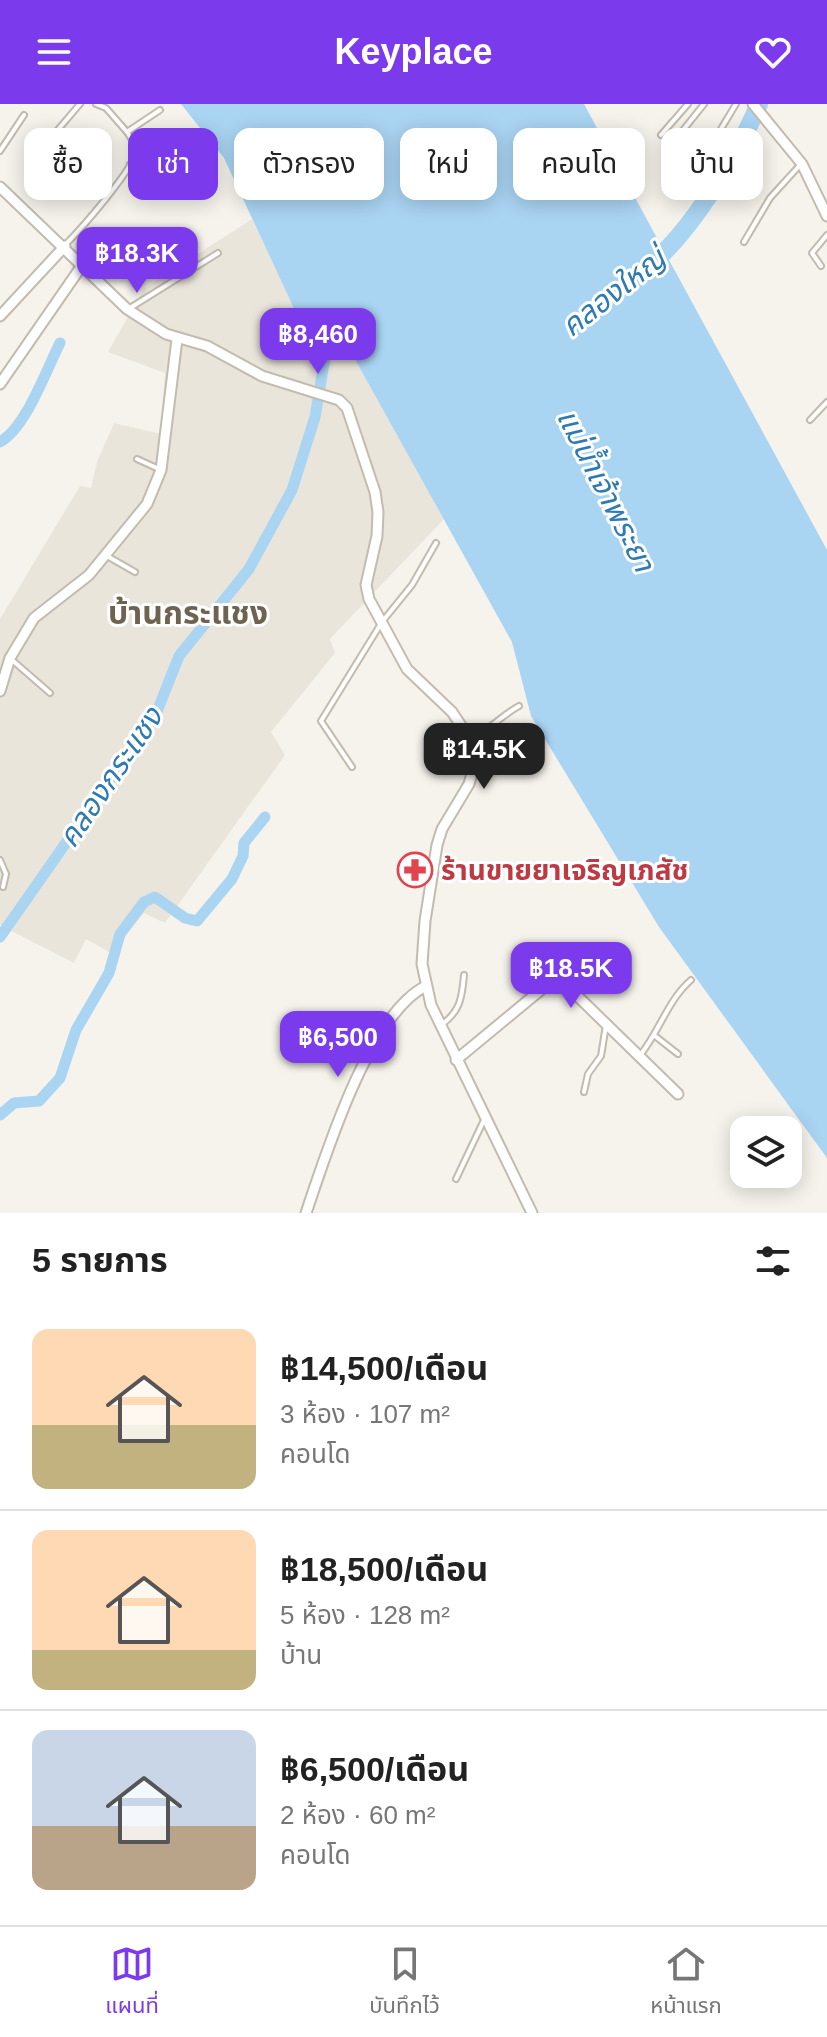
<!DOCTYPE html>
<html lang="th">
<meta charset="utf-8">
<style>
:root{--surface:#fff;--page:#f2f2f2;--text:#222;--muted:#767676;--line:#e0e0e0;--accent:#7c3aed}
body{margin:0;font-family:Arial,"Noto Sans Thai",sans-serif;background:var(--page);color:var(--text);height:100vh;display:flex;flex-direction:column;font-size:30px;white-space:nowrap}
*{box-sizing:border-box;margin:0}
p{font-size:26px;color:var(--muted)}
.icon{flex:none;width:44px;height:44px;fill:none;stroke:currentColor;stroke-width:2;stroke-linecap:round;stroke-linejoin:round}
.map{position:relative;height:1109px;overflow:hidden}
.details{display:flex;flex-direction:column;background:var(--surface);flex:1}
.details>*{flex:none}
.guide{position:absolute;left:24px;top:24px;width:780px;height:72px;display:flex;gap:16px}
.controls{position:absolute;left:730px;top:1012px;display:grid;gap:16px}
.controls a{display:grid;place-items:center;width:72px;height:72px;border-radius:16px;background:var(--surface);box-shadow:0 4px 20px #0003;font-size:40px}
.price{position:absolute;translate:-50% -68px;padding:0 18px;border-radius:16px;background:var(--accent);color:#fff;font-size:26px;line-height:52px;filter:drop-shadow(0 2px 4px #0008)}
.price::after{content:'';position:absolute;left:50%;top:48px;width:24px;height:18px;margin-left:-12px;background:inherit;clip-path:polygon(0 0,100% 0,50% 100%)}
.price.on{background:#222;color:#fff}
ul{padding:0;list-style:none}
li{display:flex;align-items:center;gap:24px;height:200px;padding:0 32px}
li+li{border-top:2px solid var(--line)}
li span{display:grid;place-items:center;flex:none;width:224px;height:160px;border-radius:16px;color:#555}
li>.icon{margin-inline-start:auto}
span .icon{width:96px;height:96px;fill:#fffc;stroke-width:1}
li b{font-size:34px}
h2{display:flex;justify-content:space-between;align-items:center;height:96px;padding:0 32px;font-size:34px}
.tag{padding:0 28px;border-radius:16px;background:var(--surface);box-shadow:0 4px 20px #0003;font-size:28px;line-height:72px}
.tag.on{background:var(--accent);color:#fff}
header{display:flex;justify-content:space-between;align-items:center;height:104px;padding:0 32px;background:var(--accent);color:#fff;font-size:36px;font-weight:600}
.dock{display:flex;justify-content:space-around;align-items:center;height:112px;border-top:2px solid var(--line);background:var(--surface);font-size:22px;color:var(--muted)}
.dock a{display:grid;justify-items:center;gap:4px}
.dock .on{color:var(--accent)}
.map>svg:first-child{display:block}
.residential{fill:#eae5da}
.water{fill:#a9d4f2}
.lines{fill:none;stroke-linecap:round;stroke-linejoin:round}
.canal{stroke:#a9d4f2;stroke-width:11}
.river{stroke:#a9d4f2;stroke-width:18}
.service-casing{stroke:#c2bbae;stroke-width:8}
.minor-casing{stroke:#c2bbae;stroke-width:13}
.service{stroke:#fff;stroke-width:4}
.minor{stroke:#fff;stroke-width:9}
.labels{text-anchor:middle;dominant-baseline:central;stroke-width:6;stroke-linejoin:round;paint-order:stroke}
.health-label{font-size:28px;font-weight:bold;fill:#be3a42;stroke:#fff;text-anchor:start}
.water-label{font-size:30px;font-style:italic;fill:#2e7ab2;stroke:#fff}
.quarter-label{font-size:32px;font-weight:bold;fill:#6e6250;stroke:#fff}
</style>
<header><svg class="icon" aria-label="menu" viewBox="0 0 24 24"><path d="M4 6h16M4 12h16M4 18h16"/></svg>Keyplace<svg class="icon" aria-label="heart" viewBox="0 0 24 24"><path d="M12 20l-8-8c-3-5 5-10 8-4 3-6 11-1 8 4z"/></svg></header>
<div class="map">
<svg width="827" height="1109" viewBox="0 0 827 1109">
<rect width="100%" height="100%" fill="#f6f3ec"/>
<!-- residential -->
<path class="residential" d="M252 115 304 225 352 250 444 415 330 535 335 549 271 628 285 651 165 819 144 809 111 849 86 835 74 859 0 821V515L80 382 91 384 97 358 114 319 161 330 165 269 108 248 144 185Z"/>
<!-- water -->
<path class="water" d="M181 0H584L827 446V1054L659 823 531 612 512 538 352 250 304 226 224 54Z"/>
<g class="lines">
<!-- canal -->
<g class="canal">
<path d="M0 338C26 324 46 266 60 239"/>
<path d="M0 833 156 610 179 552 249 465 292 386 315 313 330 224"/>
<path d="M0 1011 14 999 39 997 60 974 76 926 109 869 120 830 144 798 155 793 185 814 197 817 232 775 243 752 244 739 265 713"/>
</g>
<!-- river -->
<path class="river" d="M646 164C689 132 738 50 759 0"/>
<!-- service casing -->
<g class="service-casing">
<g id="service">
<path d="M96 0 106 4 127 28"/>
<path d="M661 31 688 0"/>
<path d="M668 45 704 0"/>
<path d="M0 47 24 11"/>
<path d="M38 49 80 0"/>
<path d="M706 50 736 0"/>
<path d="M130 60 150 75"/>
<path d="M85 68 111 87"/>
<path d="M744 138 770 94 800 61"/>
<path d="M66 140C80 126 136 63 136 46 135 40 131 34 127 28L160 6"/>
<path d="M821 162 812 149 827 131"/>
<path d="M130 204 218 149"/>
<path d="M810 316 827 298"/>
<path d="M137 355 159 365"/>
<path d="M107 452 135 468"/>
<path d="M12 556 50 589"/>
<path d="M469 636C488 627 501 612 519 602"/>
<path d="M352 663 321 617 382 518 412 481 436 439"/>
<path d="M0 756 6 770 3 783"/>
<path d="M441 921C460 908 462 894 464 871"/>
<path d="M655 932 678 950"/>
<path d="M641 950C660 926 668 896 691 876"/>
<path d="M584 988 588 970 601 952 606 921"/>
<path d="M456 1075 484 1016"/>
</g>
</g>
<!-- minor casing -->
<g class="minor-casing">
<g id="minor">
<path d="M753 0 802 60 827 112"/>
<path d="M0 83 127 205 166 230 207 242 262 272 339 296 347 304 375 388 378 408 377 432 366 481 369 495 407 565 452 608 464 626 473 666 469 680 442 725 437 741 425 817 422 860 431 901 532 1109"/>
<path d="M0 212 65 142"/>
<path d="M0 280 83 160"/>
<path d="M0 587 10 554 34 514 89 471 147 400 161 366 177 235"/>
<path d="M456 956 548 880 562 877 678 990"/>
<path d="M306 1109C326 1050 369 910 426 882"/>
</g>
</g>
<!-- service -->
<use href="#service" class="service"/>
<!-- minor -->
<use href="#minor" class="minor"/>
</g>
<!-- icons -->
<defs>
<g id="pharmacy-ring" transform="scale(1.8)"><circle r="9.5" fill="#fff" stroke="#e0444e" stroke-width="1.5"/><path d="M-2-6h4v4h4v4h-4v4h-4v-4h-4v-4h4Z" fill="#e0444e"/></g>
</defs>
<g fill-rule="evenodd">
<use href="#pharmacy-ring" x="415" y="766"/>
</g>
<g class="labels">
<!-- health labels -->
<g class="health-label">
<text x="441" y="766">ร้านขายยาเจริญเภสัช</text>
</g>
<!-- water labels -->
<g class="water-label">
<text transform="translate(613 188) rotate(-38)">คลองใหญ่</text>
<text transform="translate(606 386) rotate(63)">แม่น้ำเจ้าพระยา</text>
<text transform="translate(110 673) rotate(-56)">คลองกระแชง</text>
</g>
<!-- quarter labels -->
<g class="quarter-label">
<text x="188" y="509">บ้านกระแชง</text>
</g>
</g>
</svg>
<div class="controls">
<a><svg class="icon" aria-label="layers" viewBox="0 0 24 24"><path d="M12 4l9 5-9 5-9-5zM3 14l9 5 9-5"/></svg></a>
</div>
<b class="price" style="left:137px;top:191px">฿18.3K</b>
<b class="price" style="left:318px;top:272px">฿8,460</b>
<b class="price on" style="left:484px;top:687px">฿14.5K</b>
<b class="price" style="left:571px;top:906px">฿18.5K</b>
<b class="price" style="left:338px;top:975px">฿6,500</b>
<div class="guide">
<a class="tag">ซื้อ</a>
<a class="tag on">เช่า</a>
<a class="tag">ตัวกรอง</a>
<a class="tag">ใหม่</a>
<a class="tag">คอนโด</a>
<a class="tag">บ้าน</a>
</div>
</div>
<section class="details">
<h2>5 รายการ<svg class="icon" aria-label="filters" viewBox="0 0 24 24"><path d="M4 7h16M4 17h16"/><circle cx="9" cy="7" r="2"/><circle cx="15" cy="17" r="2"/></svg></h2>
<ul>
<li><span style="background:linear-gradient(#ffd9b3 60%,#c2b280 0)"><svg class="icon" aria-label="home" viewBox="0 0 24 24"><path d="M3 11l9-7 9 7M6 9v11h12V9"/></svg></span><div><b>฿14,500/เดือน</b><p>3 ห้อง · 107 m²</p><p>คอนโด</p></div></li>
<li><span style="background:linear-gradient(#ffd9b3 75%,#c2b280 0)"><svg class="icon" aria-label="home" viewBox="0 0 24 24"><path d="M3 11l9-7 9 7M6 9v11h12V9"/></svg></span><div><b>฿18,500/เดือน</b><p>5 ห้อง · 128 m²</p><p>บ้าน</p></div></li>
<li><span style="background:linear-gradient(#c9d6e8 60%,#b9a48a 0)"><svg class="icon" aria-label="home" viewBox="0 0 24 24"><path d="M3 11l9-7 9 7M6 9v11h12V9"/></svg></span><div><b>฿6,500/เดือน</b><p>2 ห้อง · 60 m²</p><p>คอนโด</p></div></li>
</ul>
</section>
<nav class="dock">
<a class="on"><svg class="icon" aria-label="map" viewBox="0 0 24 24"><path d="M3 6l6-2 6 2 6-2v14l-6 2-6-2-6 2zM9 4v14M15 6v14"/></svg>แผนที่</a>
<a><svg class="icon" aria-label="saved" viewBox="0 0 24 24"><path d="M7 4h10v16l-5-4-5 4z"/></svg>บันทึกไว้</a>
<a><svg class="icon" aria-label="home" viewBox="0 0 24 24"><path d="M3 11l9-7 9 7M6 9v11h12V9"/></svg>หน้าแรก</a>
</nav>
